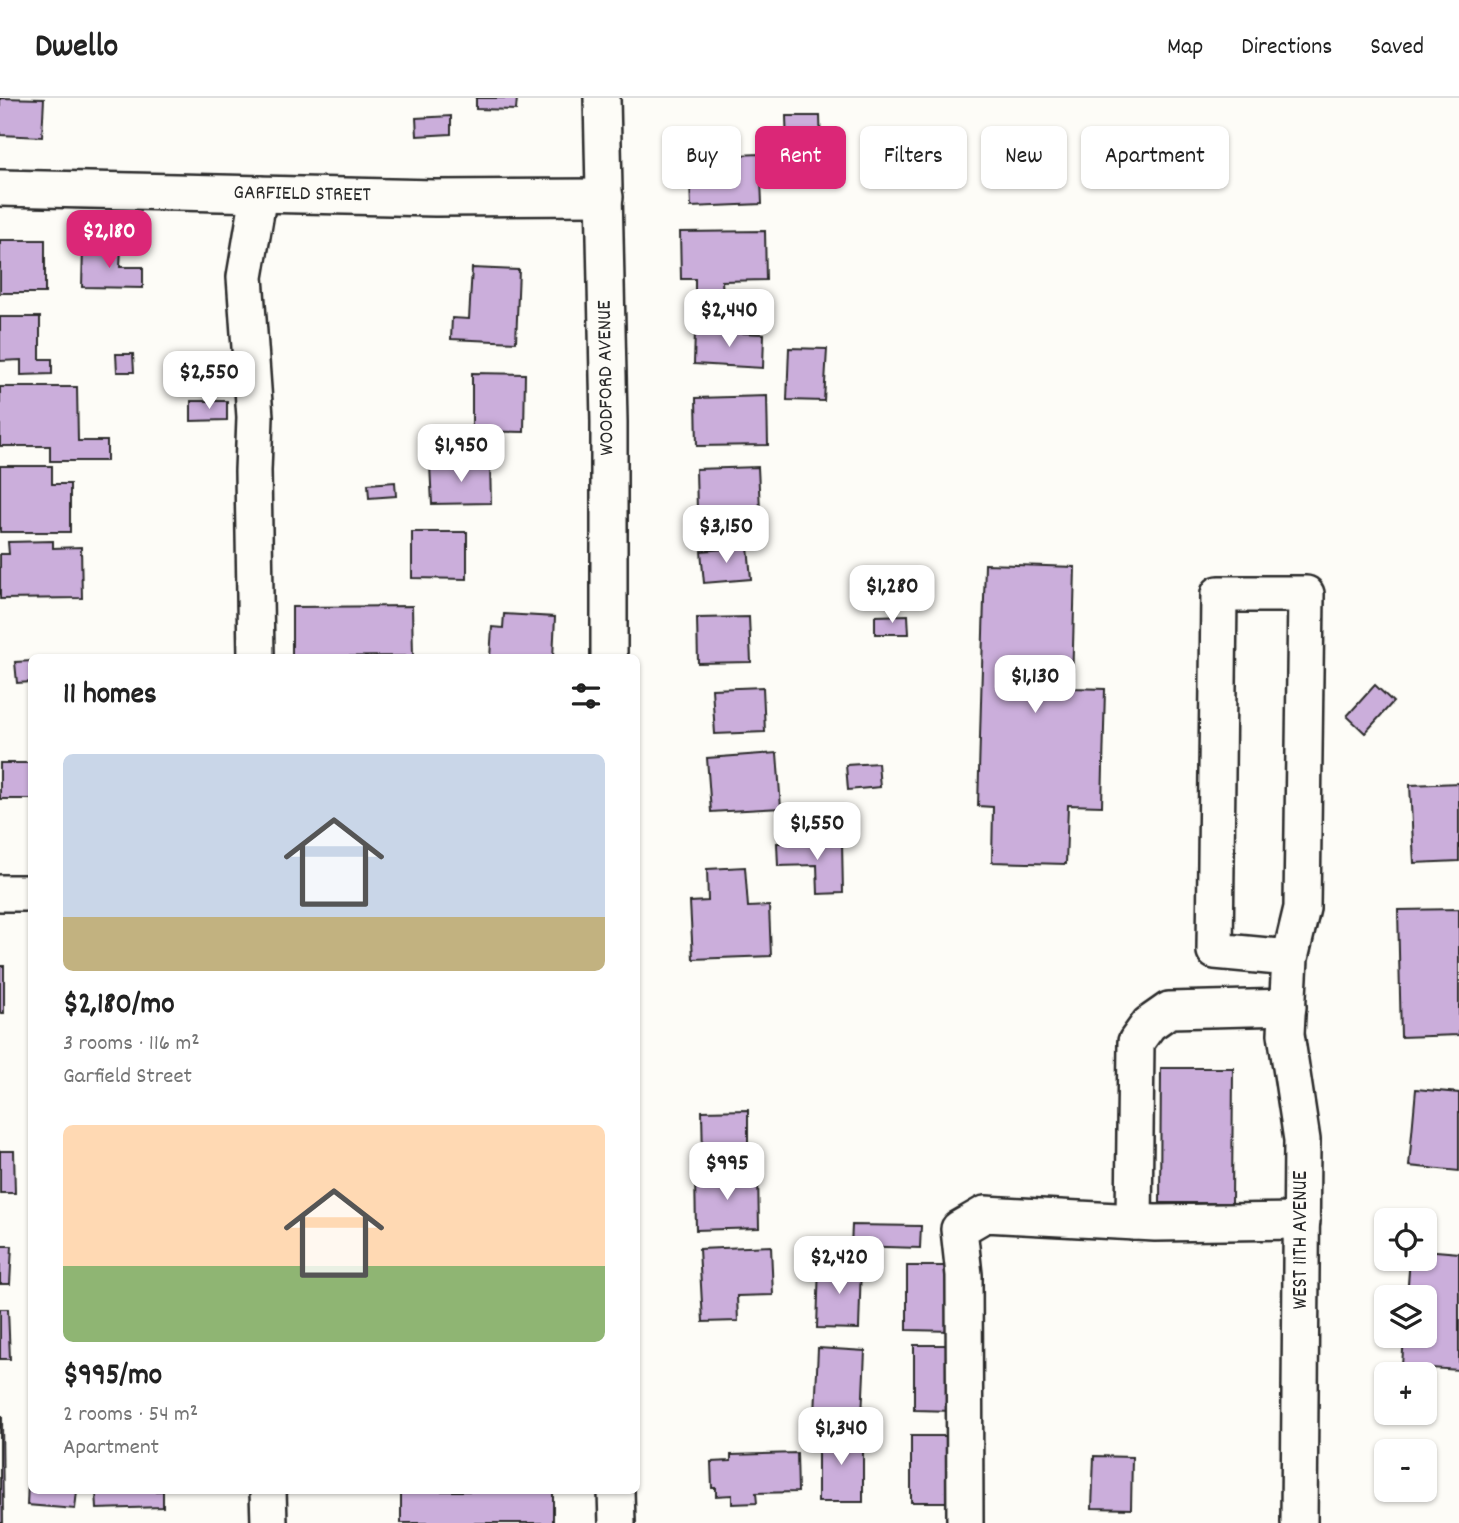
<!DOCTYPE html>
<meta charset="utf-8">
<style>
:root{--surface:#fff;--page:#f6f6f6;--text:#222;--muted:#767676;--line:#e0e0e0;--accent:#db2777}
body{margin:0;font-family:Dekko,sans-serif;background:var(--page);color:var(--text);height:100vh;display:flex;flex-direction:column;font-size:26px;white-space:nowrap}
*{box-sizing:border-box;margin:0}
p{font-size:23px;color:var(--muted)}
.icon{flex:none;width:38px;height:38px;fill:none;stroke:currentColor;stroke-width:2;stroke-linecap:round;stroke-linejoin:round}
.map{position:relative;flex:1;overflow:hidden}
.panel{position:absolute;left:28px;top:556px;width:612px;height:840px;display:flex;flex-direction:column;background:var(--surface);border-radius:10px;box-shadow:0 2px 5px #0004}
.panel>*{flex:none}
.top-card{position:absolute;left:662px;top:28px;width:665px;height:63px;display:flex;gap:14px}
.tools{position:absolute;left:1374px;top:1110px;display:grid;gap:14px}
.tools a{display:grid;place-items:center;width:63px;height:63px;border-radius:10px;background:var(--surface);box-shadow:0 2px 5px #0004;font-size:35px}
.price{position:absolute;translate:-50% -60px;padding:0 16px;border-radius:14px;background:#fff;color:#222;font-size:23px;line-height:46px;filter:drop-shadow(0 2px 4px #0008)}
.price::after{content:'';position:absolute;left:50%;top:42px;width:21px;height:16px;margin-left:-10px;background:inherit;clip-path:polygon(0 0,100% 0,50% 100%)}
.price.on{background:var(--accent);color:#fff}
ul{padding:0;list-style:none}
li{display:grid;align-content:center;gap:14px;height:371px;padding:0 35px}
li span{display:grid;place-items:center;height:217px;border-radius:10px;color:#555}
li>.icon{margin-inline-start:auto}
span .icon{width:126px;height:126px;fill:#fffc;stroke-width:1}
li b{font-size:30px}
h2{display:flex;justify-content:space-between;align-items:center;height:84px;padding:0 35px;font-size:30px}
.tag{padding:0 24px;border-radius:10px;background:var(--surface);box-shadow:0 2px 5px #0004;font-size:24px;line-height:63px}
.tag.on{background:var(--accent);color:#fff}
header{display:flex;align-items:center;gap:42px;box-sizing:border-box;height:98px;padding:0 35px;background:var(--surface);border-bottom:2px solid var(--line)}
header strong{font-size:33px}
nav{display:flex;gap:38px;margin-inline-start:auto;font-size:24px}
.map>svg:first-child{display:block}
.building{fill:#cbaedb;stroke:#2b2b2b;stroke-width:2}
.lines{fill:none;stroke-linecap:round;stroke-linejoin:round}
.minor-casing{stroke:#2b2b2b;stroke-width:40}
.minor{stroke:#fdfcf7;stroke-width:35}
.labels{text-anchor:middle;dominant-baseline:central;stroke-width:5;stroke-linejoin:round;paint-order:stroke}
.street-label{font-size:21px;fill:#2b2b2b;stroke:#fdfcf7}
</style>
<header>
<strong>Dwello</strong>
<nav><a>Map</a><a>Directions</a><a>Saved</a></nav>
</header>
<div class="map">
<svg width="1459" height="1425" viewBox="0 0 1459 1425">
<rect width="100%" height="100%" fill="#fdfcf7"/>
<filter id="ink" filterUnits="userSpaceOnUse"><feTurbulence type="fractalNoise" baseFrequency=".0143" numOctaves="2"/><feDisplacementMap in="SourceGraphic" scale="14" xChannelSelector="R" yChannelSelector="G"/><feConvolveMatrix kernelMatrix="1 2 1 2 8 2 1 2 1" color-interpolation-filters="sRGB"/></filter>
<g filter="url(#ink)">
<!-- building -->
<g class="building">
<path d="M0 0 44 1 42 39 0 37Z"/>
<path d="M476 0H517L516 12 476 11Z"/>
<path d="M451 18V36L417 38 416 20Z"/>
<path d="M786 18H820L821 49 787 50Z"/>
<path d="M760 56 762 106 691 109 689 59Z"/>
<path d="M765 133 766 182 722 183 723 197 695 198V181H681L680 134Z"/>
<rect x="0" y="142" width="45" height="53"/>
<path d="M83 149 121 150 120 169H143V190L82 189Z"/>
<path d="M472 170 519 172 516 244 451 241 452 220 469 221Z"/>
<path d="M0 219H40V261H52V276L21 277V262L0 263Z"/>
<path d="M695 233 764 236 763 270 694 266Z"/>
<path d="M789 250 827 251 824 303 787 302Z"/>
<path d="M116 256H133L134 274H117Z"/>
<path d="M472 275 525 276 524 334 472 333Z"/>
<path d="M0 289H77L78 343H107V363H50V348H0Z"/>
<path d="M767 298 768 347 697 348 696 300Z"/>
<path d="M191 303H227V322L191 323Z"/>
<path d="M490 365 491 405 432 406 430 367Z"/>
<path d="M0 368H52V386H70V434H0Z"/>
<path d="M758 369 760 412 697 414 696 371Z"/>
<path d="M395 384 396 398 369 400 368 386Z"/>
<path d="M412 434H467V481L412 480Z"/>
<path d="M53 443V450L81 449 82 500 0 501V456H9L8 444Z"/>
<path d="M748 449 751 481 704 485 701 453Z"/>
<path d="M985 466 1075 469 1072 590 1105 591 1102 708 1068 707 1066 766 992 764 993 709 978 708Z"/>
<path d="M412 508 413 558 292 559V509Z"/>
<path d="M504 516 555 519 553 560H490L492 529 503 530Z"/>
<path d="M908 517 909 536H875V518Z"/>
<path d="M749 519 751 564 698 565 697 520Z"/>
<path d="M32 563V584L17 585 15 564Z"/>
<path d="M1375 587 1393 604 1365 635 1347 618Z"/>
<path d="M763 589 765 634 715 636 712 591Z"/>
<path d="M777 655 781 710 711 714 707 660Z"/>
<rect x="0" y="665" width="32" height="36"/>
<path d="M878 665 880 689 848 692 846 667Z"/>
<path d="M1459 685V763L1414 765 1410 687Z"/>
<path d="M842 743 843 795 818 796 817 767 778 768 777 745Z"/>
<path d="M745 769 748 809 769 808 771 858 693 861 690 804 708 803 707 771Z"/>
<path d="M1459 811V937L1401 939 1398 812Z"/>
<rect x="0" y="868" width="4" height="47"/>
<path d="M1161 970H1233L1232 1105H1160Z"/>
<path d="M1416 991 1459 995V1073L1409 1068Z"/>
<path d="M748 1012V1060L703 1061 702 1013Z"/>
<path d="M0 1053H14L15 1095H0Z"/>
<path d="M758 1076 759 1130 696 1132 695 1077Z"/>
<path d="M852 1127 921 1128 920 1150 851 1148Z"/>
<path d="M0 1148H12L10 1186H0Z"/>
<path d="M771 1148 773 1197 737 1198 738 1223 703 1224 699 1151Z"/>
<path d="M1424 1152 1459 1155V1272L1402 1268 1404 1237H1424V1199H1407L1410 1160H1424Z"/>
<path d="M819 1165 861 1167 859 1231 817 1230Z"/>
<path d="M907 1168H954V1233L907 1232Z"/>
<path d="M0 1211H8L10 1261H0Z"/>
<path d="M914 1247H953V1313L914 1312Z"/>
<path d="M818 1250 865 1253 862 1319 815 1317Z"/>
<path d="M0 1318H2L3 1425H0Z"/>
<rect x="818" y="1334" width="45" height="70"/>
<rect x="911" y="1338" width="45" height="66"/>
<path d="M797 1355 798 1394 756 1395 757 1405 732 1406V1397L716 1398V1390H712L711 1364 731 1363V1357Z"/>
<path d="M1094 1358 1132 1359 1131 1411 1092 1410Z"/>
<path d="M28 1384H32V1393H77L75 1411 27 1407Z"/>
<path d="M96 1393H163V1409L97 1411Z"/>
<rect x="401" y="1393" width="152" height="32"/>
</g>
<g class="lines">
<!-- minor casing -->
<g class="minor-casing">
<g id="minor">
<path d="M602 0 609 324V560"/>
<path d="M0 90 435 100 605 99"/>
<path d="M256 560 253 373 255 319 245 179 259 96"/>
<path d="M0 795H32"/>
<path d="M1290 860 1215 853 1219 496H1306L1302 810 1290 860 1286 936 1302 1042 1299 1425"/>
<path d="M1134 1124 1136 944 1149 926 1169 912 1288 909"/>
<path d="M268 1393 269 1425"/>
<path d="M616 1393 617 1425"/>
<path d="M965 1425 964 1177 959 1131 985 1116 1155 1125 1302 1123"/>
</g>
</g>
<!-- minor -->
<use href="#minor" class="minor"/>
</g>
</g>
<g class="labels">
<!-- street labels -->
<g class="street-label">
<text transform="translate(302 97) rotate(1)">GARFIELD STREET</text>
<text transform="translate(607 280) rotate(-91)">WOODFORD AVENUE</text>
<text transform="translate(1302 1142) rotate(-90)">WEST 11TH AVENUE</text>
</g>
</g>
</svg>
<div class="tools">
<a><svg class="icon" aria-label="locate" viewBox="0 0 24 24"><circle cx="12" cy="12" r="6"/><path d="M12 2v4M12 18v4M2 12h4M18 12h4"/></svg></a>
<a><svg class="icon" aria-label="layers" viewBox="0 0 24 24"><path d="M12 4l9 5-9 5-9-5zM3 14l9 5 9-5"/></svg></a>
<a>+</a>
<a>−</a>
</div>
<b class="price on" style="left:109px;top:172px">$2,180</b>
<b class="price" style="left:729px;top:251px">$2,440</b>
<b class="price" style="left:209px;top:313px">$2,550</b>
<b class="price" style="left:461px;top:386px">$1,950</b>
<b class="price" style="left:726px;top:467px">$3,150</b>
<b class="price" style="left:892px;top:527px">$1,280</b>
<b class="price" style="left:1035px;top:617px">$1,130</b>
<b class="price" style="left:817px;top:764px">$1,550</b>
<b class="price" style="left:727px;top:1104px">$995</b>
<b class="price" style="left:839px;top:1198px">$2,420</b>
<b class="price" style="left:841px;top:1369px">$1,340</b>
<div class="top-card">
<a class="tag">Buy</a>
<a class="tag on">Rent</a>
<a class="tag">Filters</a>
<a class="tag">New</a>
<a class="tag">Apartment</a>
</div>
<section class="panel">
<h2>11 homes<svg class="icon" aria-label="filters" viewBox="0 0 24 24"><path d="M4 7h16M4 17h16"/><circle cx="9" cy="7" r="2"/><circle cx="15" cy="17" r="2"/></svg></h2>
<ul>
<li><span style="background:linear-gradient(#c9d6e8 75%,#c2b280 0)"><svg class="icon" aria-label="home" viewBox="0 0 24 24"><path d="M3 11l9-7 9 7M6 9v11h12V9"/></svg></span><div><b>$2,180/mo</b><p>3 rooms · 116 m²</p><p>Garfield Street</p></div></li>
<li><span style="background:linear-gradient(#ffd9b3 65%,#8fb573 0)"><svg class="icon" aria-label="home" viewBox="0 0 24 24"><path d="M3 11l9-7 9 7M6 9v11h12V9"/></svg></span><div><b>$995/mo</b><p>2 rooms · 54 m²</p><p>Apartment</p></div></li>
</ul>
</section>
</div>
